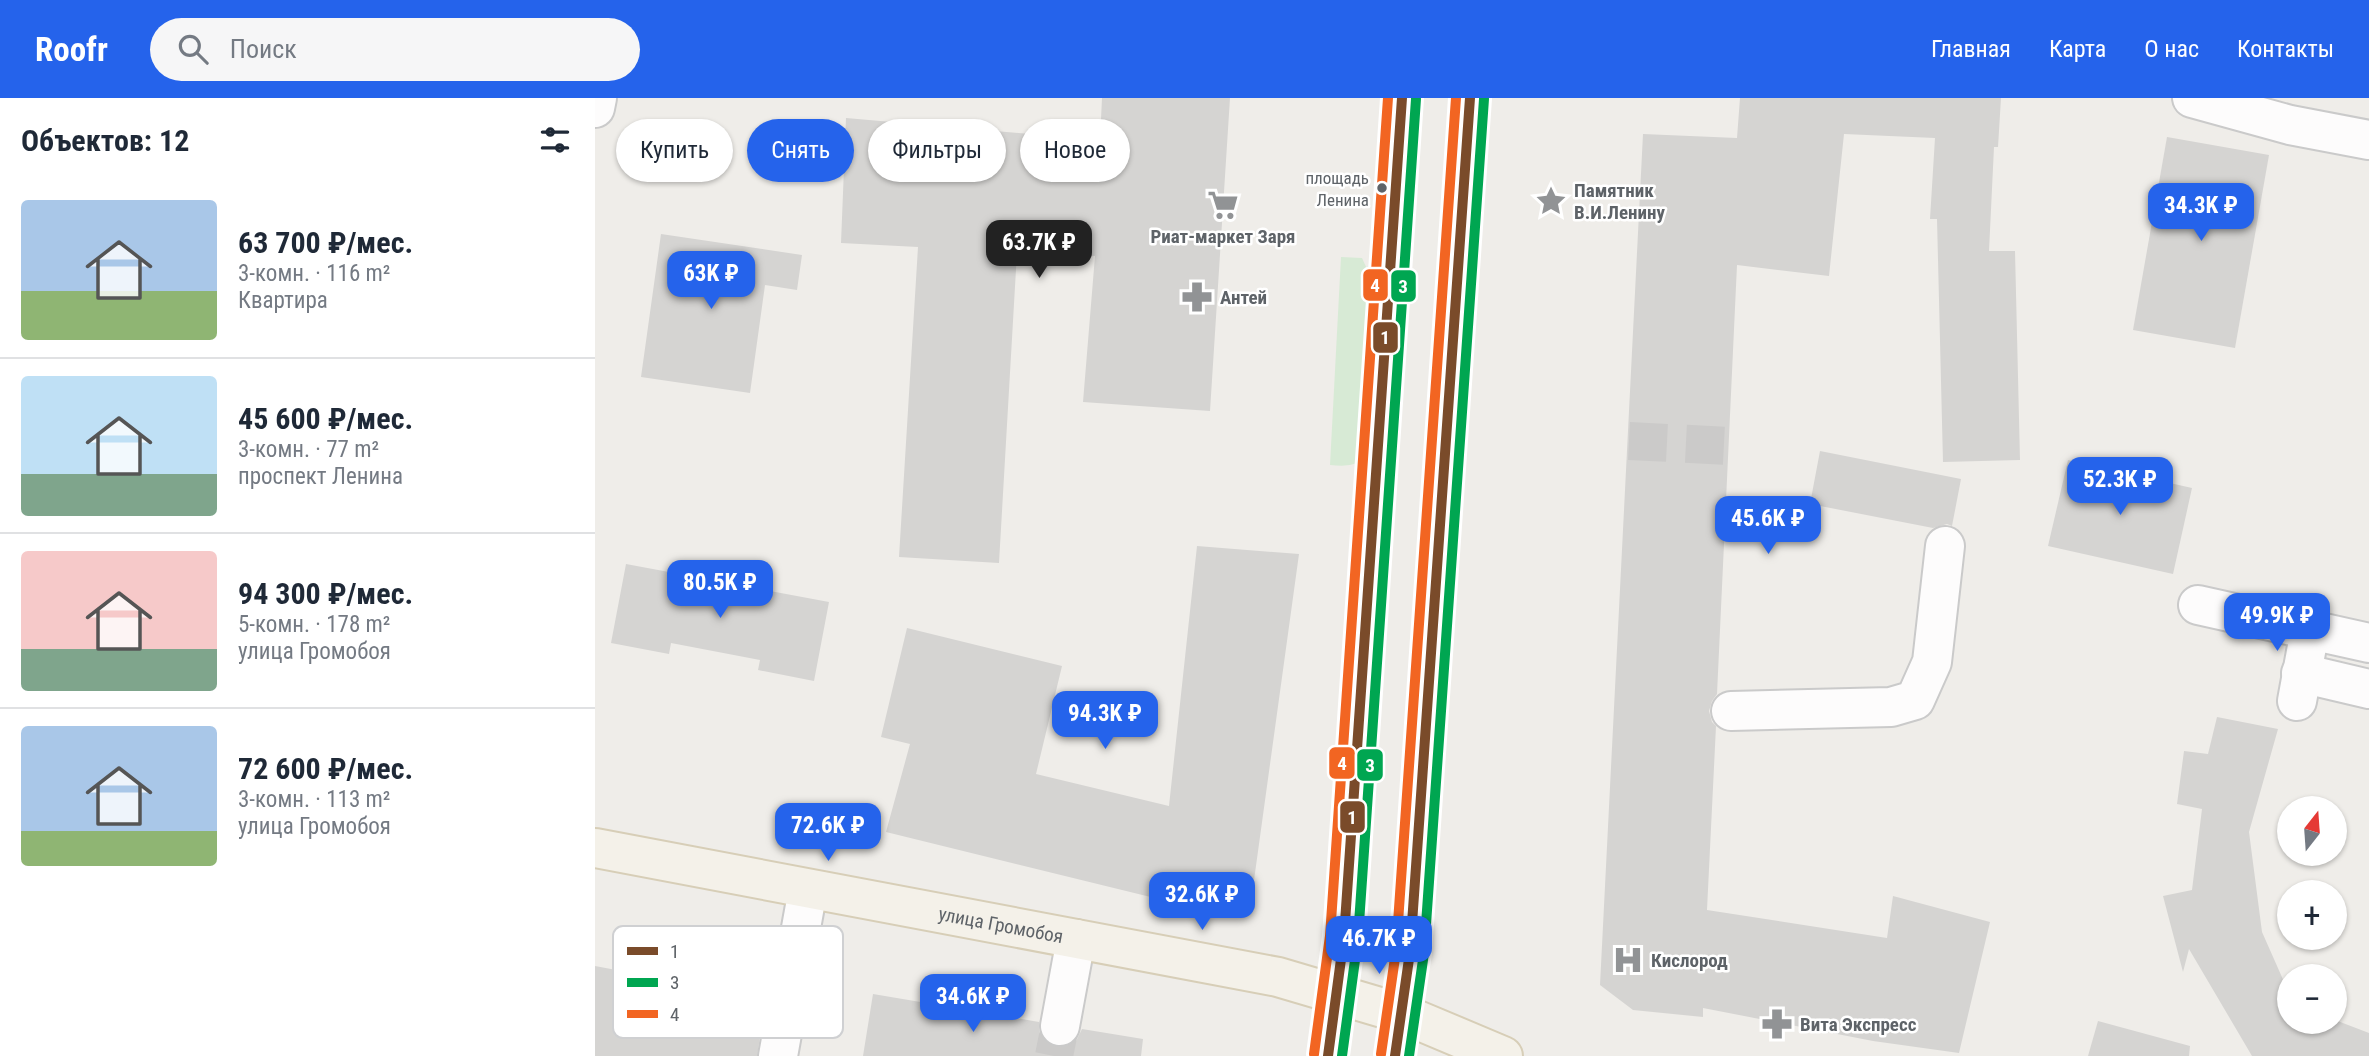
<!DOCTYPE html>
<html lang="ru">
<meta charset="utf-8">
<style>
:root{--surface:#fff;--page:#f6f6f7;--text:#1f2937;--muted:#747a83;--line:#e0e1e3;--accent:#2563eb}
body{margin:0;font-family:"Roboto Condensed",sans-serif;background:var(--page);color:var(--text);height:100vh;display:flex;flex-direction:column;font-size:26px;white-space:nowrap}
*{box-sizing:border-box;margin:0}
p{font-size:23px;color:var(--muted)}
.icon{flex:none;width:38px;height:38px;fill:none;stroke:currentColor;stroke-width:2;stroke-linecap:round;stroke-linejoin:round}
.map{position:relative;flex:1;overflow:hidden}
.sheet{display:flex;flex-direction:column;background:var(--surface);width:595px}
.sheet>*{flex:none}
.hud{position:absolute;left:21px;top:21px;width:665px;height:63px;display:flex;gap:14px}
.needle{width:46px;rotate:17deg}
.fabs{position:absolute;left:1682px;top:698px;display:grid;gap:14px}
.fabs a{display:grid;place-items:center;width:70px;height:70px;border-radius:50%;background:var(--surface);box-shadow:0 2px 5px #0004;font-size:35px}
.price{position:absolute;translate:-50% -60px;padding:0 16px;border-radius:14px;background:var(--accent);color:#fff;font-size:23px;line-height:46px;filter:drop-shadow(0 2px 4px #0008)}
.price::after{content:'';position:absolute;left:50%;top:42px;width:21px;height:16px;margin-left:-10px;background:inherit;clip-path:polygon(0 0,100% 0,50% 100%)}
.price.selected{background:#222;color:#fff}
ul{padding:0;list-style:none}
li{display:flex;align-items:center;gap:21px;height:175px;padding:0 21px}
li+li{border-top:2px solid var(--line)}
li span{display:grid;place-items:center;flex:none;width:196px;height:140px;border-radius:7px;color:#555}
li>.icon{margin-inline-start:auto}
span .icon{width:84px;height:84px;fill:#fffc;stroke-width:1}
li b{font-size:30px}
h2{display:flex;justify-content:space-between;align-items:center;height:84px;padding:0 21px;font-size:30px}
.chip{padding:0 24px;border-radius:32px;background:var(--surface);box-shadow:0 2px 5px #0004;font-size:24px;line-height:63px}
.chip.selected{background:var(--accent);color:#fff}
header{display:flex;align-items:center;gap:42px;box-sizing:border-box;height:98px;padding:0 35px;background:var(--accent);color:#fff}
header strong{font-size:33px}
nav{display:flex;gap:38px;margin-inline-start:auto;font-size:24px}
.search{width:490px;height:63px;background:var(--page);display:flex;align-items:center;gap:18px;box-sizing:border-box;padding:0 24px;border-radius:38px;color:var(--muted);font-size:26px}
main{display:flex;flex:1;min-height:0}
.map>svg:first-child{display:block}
.green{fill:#d7ead5}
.building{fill:#d5d4d2}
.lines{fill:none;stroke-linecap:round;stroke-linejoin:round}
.minor-tunnel{stroke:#cbcac9;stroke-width:38;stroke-dasharray:38 19;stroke-linecap:butt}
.minor-casing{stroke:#cacaca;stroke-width:42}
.major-casing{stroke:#d7ceb7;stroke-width:42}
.highway-casing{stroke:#c7b795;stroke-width:42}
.minor{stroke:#fdfcfc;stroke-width:38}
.major{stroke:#f4f1e9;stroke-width:38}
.highway{stroke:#f1ece2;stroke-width:38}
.bus-1-casing{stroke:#fff;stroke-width:16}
.bus-2-casing{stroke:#fff;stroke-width:16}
.bus-3-casing{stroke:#fff;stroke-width:16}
.bus-1{stroke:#7a4b2a;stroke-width:10}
.bus-2{stroke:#00a651;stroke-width:10}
.bus-3{stroke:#f26522;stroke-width:10}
.bus-dot{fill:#5e6368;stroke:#fff;stroke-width:2.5}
.labels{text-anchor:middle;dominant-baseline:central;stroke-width:5;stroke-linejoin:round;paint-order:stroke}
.bus-label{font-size:17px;fill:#5e6368;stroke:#fff;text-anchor:end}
.poi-label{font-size:19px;font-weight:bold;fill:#5e6368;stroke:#fff;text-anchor:start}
.street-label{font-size:19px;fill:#5e6368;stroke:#fff}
.key{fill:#fff;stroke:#cfd0d2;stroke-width:2}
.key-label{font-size:19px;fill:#5e6368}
.line-badge{stroke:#fff;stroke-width:2.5}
.badge-label{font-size:19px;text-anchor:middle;font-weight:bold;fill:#fff}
</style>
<header>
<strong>Roofr</strong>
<div class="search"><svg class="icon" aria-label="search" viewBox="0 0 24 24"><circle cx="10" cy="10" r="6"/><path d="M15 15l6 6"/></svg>Поиск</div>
<nav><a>Главная</a><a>Карта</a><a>О нас</a><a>Контакты</a></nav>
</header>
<main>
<section class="sheet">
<h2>Объектов: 12<svg class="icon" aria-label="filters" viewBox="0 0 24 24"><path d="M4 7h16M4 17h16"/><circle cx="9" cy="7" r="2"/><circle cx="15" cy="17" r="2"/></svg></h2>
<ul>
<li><span style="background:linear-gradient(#a9c7e8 65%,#8fb573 0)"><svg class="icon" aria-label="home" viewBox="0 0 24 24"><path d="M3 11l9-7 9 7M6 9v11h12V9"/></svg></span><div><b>63 700 ₽/мес.</b><p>3-комн. · 116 m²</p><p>Квартира</p></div></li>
<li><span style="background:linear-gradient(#bfe0f5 70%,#7fa58c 0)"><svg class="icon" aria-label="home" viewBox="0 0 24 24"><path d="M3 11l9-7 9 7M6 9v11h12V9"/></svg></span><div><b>45 600 ₽/мес.</b><p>3-комн. · 77 m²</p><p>проспект Ленина</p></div></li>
<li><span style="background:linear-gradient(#f6c9c9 70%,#7fa58c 0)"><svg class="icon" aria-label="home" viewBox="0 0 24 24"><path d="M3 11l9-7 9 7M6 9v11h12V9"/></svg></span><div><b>94 300 ₽/мес.</b><p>5-комн. · 178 m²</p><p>улица Громобоя</p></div></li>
<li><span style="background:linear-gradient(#a9c7e8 75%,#8fb573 0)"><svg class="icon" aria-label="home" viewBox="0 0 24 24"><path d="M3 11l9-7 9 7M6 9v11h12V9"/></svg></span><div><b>72 600 ₽/мес.</b><p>3-комн. · 113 m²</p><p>улица Громобоя</p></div></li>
</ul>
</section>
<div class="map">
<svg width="1774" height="958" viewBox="0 0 1774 958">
<rect width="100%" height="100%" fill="#efede9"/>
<!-- green -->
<path class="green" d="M746 159 767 160 772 171 787 181 768 361C758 369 747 368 735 367Z"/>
<!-- building -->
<g class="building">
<path d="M507 0H635L615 313 488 304 500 158 422 154 404 465 304 459 323 149 246 145 251 20 505 42Z"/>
<path d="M1145 0H1406L1403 49H1399L1394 153H1420L1425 362 1348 364 1342 121H1335L1340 40 1249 36 1234 178 1142 167 1122 596 1117 603 1114 613 1117 624 1121 628 1112 812 1292 840 1298 798 1395 824 1364 955 1278 943 1108 910V919L1038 912 1005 887 1048 36 1142 40Z"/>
<path d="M1572 39 1674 57 1640 250 1538 232Z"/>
<path d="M66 136 207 157 202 192 170 187 155 295 46 279Z"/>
<path d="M1225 353 1366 381 1357 428 1352 426 1338 430 1215 406Z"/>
<path d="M1473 362 1597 390 1578 476 1453 448Z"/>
<path d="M602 448 704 456 656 804 629 817 291 734 315 646 286 639 312 530 467 568 441 676 574 708Z"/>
<path d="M31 466 234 504 219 583 163 572 165 562 76 545 74 556 16 545Z"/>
<path d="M1622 619 1683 631 1654 734 1667 834 1694 895V924H1740V922L1774 935V958H1657L1594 851 1588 874 1568 798 1597 792 1607 711 1582 706 1589 653 1613 656Z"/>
<path d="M0 868 171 900 162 958H0Z"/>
<path d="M278 896 444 924V935L450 944 462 950 472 949 481 943 487 931 548 941 546 958H268Z"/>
<path d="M1503 923 1595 948 1594 958H1493Z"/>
</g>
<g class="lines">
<!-- minor-tunnel -->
<g class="minor-tunnel">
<path d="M1034 343 1134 348"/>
<path d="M459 958 465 928"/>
</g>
<!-- minor casing -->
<g class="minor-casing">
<g id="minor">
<path d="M1597 0 1695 27 1774 42"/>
<path d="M0 10 2 0"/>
<path d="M1603 507 1774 545"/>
<path d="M1706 575 1774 591"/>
<path d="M1702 603 1715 532"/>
<path d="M1136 613 1296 609 1320 602 1337 564 1350 448"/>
<path d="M465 928 481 841"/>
<path d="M183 958 213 791"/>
</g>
</g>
<!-- major casing -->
<g class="major-casing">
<g id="major">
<path id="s1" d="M0 750 683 879 808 916 908 958"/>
</g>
</g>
<!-- highway casing -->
<g class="highway-casing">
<g id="highway">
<path d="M733 958 749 839 807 0"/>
<path d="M800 958 815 854 875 0"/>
</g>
</g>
<!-- minor -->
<use href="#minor" class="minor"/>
<!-- major -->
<use href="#major" class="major"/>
<!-- highway -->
<use href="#highway" class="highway"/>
<!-- bus-1 casing -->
<g class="bus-1-casing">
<g id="bus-1">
<path d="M733 958 749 839 807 0"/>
<path d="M800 958 815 854 875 0"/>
</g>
</g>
<!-- bus-2 casing -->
<g class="bus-2-casing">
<g id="bus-2">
<path d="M747 958 763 840 821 1"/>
<path d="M814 958 829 855 889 1"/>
</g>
</g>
<!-- bus-3 casing -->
<g class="bus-3-casing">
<g id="bus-3">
<path d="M719 956 735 838 793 0"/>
<path d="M786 956 801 853 861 0"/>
</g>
</g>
<!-- bus-1 -->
<use href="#bus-1" class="bus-1"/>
<!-- bus-2 -->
<use href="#bus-2" class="bus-2"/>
<!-- bus-3 -->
<use href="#bus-3" class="bus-3"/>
</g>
<!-- icons -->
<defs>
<g id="sight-bare" transform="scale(2.415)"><path d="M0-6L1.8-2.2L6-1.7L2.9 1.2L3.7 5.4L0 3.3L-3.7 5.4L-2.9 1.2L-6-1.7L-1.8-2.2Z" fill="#919395" stroke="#fff" stroke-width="2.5" paint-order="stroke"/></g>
<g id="supermarket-bare" transform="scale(2.415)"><path d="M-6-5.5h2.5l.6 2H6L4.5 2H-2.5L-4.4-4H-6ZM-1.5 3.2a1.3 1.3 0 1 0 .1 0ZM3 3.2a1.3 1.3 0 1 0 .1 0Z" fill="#919395" stroke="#fff" stroke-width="2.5" paint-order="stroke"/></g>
<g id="pharmacy-bare" transform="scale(2.415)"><path d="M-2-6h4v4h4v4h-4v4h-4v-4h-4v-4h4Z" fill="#919395" stroke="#fff" stroke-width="2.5" paint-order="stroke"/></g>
<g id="hospital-bare" transform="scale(2.415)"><path d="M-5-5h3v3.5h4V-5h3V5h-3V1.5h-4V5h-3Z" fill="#919395" stroke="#fff" stroke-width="2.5" paint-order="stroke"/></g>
</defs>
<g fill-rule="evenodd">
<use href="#sight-bare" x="956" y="103"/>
<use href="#supermarket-bare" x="628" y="107"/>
<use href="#pharmacy-bare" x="602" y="199"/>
<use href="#hospital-bare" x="1033" y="862"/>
<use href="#pharmacy-bare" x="1182" y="926"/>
</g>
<!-- markers -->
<circle class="bus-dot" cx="787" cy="90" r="6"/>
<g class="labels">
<!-- bus labels -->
<g class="bus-label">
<text x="774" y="80">площадь<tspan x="774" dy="22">Ленина</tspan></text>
</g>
<!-- poi labels -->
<g class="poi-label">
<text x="979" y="92">Памятник<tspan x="979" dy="22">В.И.Ленину</tspan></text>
<text x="628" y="138" text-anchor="middle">Риат-маркет Заря</text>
<text x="625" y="199">Антей</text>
<text x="1056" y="862">Кислород</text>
<text x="1205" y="926">Вита Экспресс</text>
</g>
<!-- street labels -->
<g class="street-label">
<text stroke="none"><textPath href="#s1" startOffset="413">улица Громобоя</textPath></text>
</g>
</g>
<!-- legend -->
<rect x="18" y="828" width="230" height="112" rx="10" class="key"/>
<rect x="32" y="849" width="31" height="8" fill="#7a4b2a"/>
<rect x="32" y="880" width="31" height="9" fill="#00a651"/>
<rect x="32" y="912" width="31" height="8" fill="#f26522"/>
<g class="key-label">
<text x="75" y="860">1</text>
<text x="75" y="891">3</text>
<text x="75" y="923">4</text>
</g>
<g class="line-badge">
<rect x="767" y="170" width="27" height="34" rx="7" fill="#f26522"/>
<rect x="795" y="171" width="27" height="34" rx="7" fill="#00a651"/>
<rect x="777" y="223" width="27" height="33" rx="7" fill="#7a4b2a"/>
<rect x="733" y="648" width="28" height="34" rx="7" fill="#f26522"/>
<rect x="761" y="650" width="28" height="34" rx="7" fill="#00a651"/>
<rect x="744" y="702" width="27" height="34" rx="7" fill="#7a4b2a"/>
</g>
<g class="badge-label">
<text x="780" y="194">4</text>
<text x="808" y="195">3</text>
<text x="790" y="246">1</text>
<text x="747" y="672">4</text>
<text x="775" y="674">3</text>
<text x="757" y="726">1</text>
</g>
</svg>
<div class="fabs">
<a><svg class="needle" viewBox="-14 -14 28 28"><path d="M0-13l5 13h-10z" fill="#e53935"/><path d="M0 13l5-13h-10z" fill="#747a83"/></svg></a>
<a>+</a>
<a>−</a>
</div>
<b class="price" style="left:1606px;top:145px">34.3K ₽</b>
<b class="price selected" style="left:444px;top:182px">63.7K ₽</b>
<b class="price" style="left:116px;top:213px">63K ₽</b>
<b class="price" style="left:1525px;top:419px">52.3K ₽</b>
<b class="price" style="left:1173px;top:458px">45.6K ₽</b>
<b class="price" style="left:125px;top:522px">80.5K ₽</b>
<b class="price" style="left:1682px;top:555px">49.9K ₽</b>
<b class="price" style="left:510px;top:653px">94.3K ₽</b>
<b class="price" style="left:233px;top:765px">72.6K ₽</b>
<b class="price" style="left:607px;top:834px">32.6K ₽</b>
<b class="price" style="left:784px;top:878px">46.7K ₽</b>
<b class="price" style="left:378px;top:936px">34.6K ₽</b>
<div class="hud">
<a class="chip">Купить</a>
<a class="chip selected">Снять</a>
<a class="chip">Фильтры</a>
<a class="chip">Новое</a>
</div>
</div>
</main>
